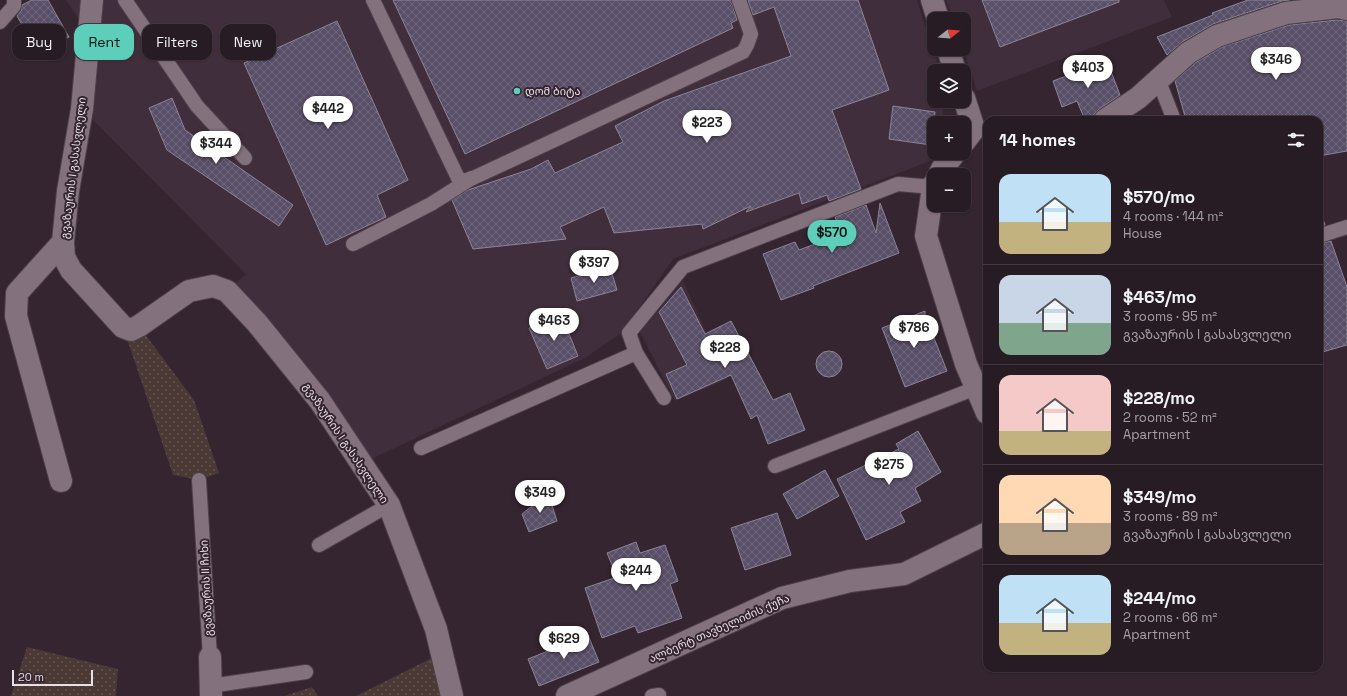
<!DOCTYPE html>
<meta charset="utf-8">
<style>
:root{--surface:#271c24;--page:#332931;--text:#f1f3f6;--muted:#a4a1a6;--line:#433a41;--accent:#5dceb9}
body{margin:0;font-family:"Space Grotesk","Noto Sans Georgian",sans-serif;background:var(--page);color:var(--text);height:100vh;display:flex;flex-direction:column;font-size:15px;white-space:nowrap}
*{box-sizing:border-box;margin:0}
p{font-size:13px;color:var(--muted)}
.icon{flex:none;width:22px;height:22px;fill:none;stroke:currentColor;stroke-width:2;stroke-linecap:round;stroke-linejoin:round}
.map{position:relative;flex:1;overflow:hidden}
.details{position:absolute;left:983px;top:116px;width:340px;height:556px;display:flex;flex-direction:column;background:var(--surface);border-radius:12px;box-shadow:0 1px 3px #0004,0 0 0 1px var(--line)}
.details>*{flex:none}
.banner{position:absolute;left:12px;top:24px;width:380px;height:36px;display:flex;gap:8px}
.needle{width:26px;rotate:73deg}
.controls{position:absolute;left:927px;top:12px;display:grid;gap:8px}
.controls a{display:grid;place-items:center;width:44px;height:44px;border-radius:8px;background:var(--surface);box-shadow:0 1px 3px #0004,0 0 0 1px var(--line);font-size:20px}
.scale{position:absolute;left:12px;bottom:10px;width:81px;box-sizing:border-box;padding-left:4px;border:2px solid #e8dee5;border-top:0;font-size:11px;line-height:14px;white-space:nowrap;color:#e8dee5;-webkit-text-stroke:3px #342530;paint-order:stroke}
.price{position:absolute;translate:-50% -34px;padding:0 9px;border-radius:14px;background:#fff;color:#222;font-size:13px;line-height:26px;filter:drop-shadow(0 1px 2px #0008)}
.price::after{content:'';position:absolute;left:50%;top:24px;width:12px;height:9px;margin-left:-6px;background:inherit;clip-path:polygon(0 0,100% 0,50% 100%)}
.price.current{background:var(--accent);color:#111}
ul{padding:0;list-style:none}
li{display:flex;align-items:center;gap:12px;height:100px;padding:0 16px}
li+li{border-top:1px solid var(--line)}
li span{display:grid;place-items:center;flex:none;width:112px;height:80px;border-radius:12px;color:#555}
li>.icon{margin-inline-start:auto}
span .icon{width:48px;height:48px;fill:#fffc;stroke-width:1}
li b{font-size:17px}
h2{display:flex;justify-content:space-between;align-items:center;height:48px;padding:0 16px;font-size:17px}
.pill{padding:0 14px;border-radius:12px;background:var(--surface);box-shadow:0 1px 3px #0004,0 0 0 1px var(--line);font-size:14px;line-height:36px}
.pill.current{background:var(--accent);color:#111}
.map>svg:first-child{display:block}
.built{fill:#412e3c}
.grass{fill:url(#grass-dots)}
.building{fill:url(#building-cross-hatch);stroke:#8c8497}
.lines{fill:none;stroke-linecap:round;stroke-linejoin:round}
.service-casing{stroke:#4c4049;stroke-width:16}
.minor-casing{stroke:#4c4049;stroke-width:24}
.service{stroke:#83717e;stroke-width:14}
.minor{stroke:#83717e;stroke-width:22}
.poi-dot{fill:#5dceb9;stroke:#342530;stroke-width:1.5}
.labels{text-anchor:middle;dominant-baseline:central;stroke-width:4;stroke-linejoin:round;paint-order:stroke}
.poi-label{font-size:11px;fill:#e8dee5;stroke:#342530;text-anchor:start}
.street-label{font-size:11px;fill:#e8dee5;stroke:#342530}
</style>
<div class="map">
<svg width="1347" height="696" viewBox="0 0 1347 696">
<defs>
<pattern id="grass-dots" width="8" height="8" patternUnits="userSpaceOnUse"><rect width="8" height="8" fill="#4a3934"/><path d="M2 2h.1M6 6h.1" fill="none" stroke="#645551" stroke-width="1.8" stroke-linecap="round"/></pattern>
<pattern id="building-cross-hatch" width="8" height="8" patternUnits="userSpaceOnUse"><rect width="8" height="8" fill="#5a4f68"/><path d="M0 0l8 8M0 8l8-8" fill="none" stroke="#72687d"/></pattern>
</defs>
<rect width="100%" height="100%" fill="#342530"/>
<!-- built -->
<g class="built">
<path d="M66 0H917L940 71H934V101H945L941 123H934L935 153 933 160 673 259 621 333 585 358 365 462 231 287 246 274 88 115 83 25Z"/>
<path d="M946 0H1164L1172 17 977 91 963 49 964 19H953Z"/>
<path d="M683 281 727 379 675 401 640 332Z"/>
</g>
<!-- grass -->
<g class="grass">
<path d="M139 326 194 400 219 473 199 480 173 475 123 327Z"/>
<path d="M27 647 118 669 116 696H11Z"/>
<path d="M442 653 451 696H356Z"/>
<path d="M312 687 318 696H284Z"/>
</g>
<!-- building -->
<g class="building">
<path d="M32 0H48L69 37 39 54 17 16 21 11 22 5Z"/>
<path d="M393 0H731L737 20 731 23 733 28 465 154Z"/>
<path d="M748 0H858L889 90 832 110 861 189 829 201 827 195 802 204 799 193 746 212 751 206 703 229 702 224 614 233 604 207 560 227 566 239 473 249 452 200 468 190 531 169 548 160 555 173 623 142 615 126 664 101 791 56 774 7 753 15Z"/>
<path d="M982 0H1119V2L1000 47Z"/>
<path d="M1248 0H1290L1282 1 1213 24 1182 42 1167 55 1157 37 1213 15 1212 13Z"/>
<path d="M1337 20 1347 21V151L1319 156V120H1186L1175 81 1195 63 1222 47 1289 25Z"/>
<path d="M337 21 408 180 377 195 386 217 326 245 244 63Z"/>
<path d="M1107 61 1120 95 1098 110 1094 114 1093 120H1085L1077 101 1062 107 1053 81Z"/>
<path d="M172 98 185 130 293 205 279 226 167 150 149 108Z"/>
<path d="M893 106 935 112 931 145 889 139Z"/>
<path d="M880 203 899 253 813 286 814 288 781 300 763 254 795 242 799 250 842 234 835 217 866 205 876 233Z"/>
<path d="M1322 216 1325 225 1319 227V217Z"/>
<path d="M1331 241 1347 287V345L1319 353V244Z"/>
<path d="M610 267 617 290 577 301 571 278Z"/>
<path d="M681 287 705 334 731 321 773 400 790 393 805 430 768 444 757 415 751 419 731 375 677 399 666 374 687 365 659 312Z"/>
<path d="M925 311V315L947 371 905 387 882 328Z"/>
<path d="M561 314 578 356 547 369 529 328Z"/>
<circle cx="829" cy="364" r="13"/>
<path d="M918 431 941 472 915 488 921 501 900 512 905 522 866 540 837 479 899 449 896 444Z"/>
<path d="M825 470 839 496 797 519 783 494Z"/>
<path d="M548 493 557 521 529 532 522 514Z"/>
<path d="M777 513 791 555 745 570 731 528Z"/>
<path d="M636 542 640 553 665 545 678 581 670 584 682 618 638 633 635 626 602 638 585 588 617 577 607 553Z"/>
<path d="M588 635 599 662 539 686 528 659Z"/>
</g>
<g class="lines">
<!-- service casing -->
<g class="service-casing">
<g id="service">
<path d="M125 0 197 106 245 158"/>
<path d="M373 0 458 178 464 181 473 178 743 52 747 45 751 34 739 0"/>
<path d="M0 22 14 6V0"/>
<path d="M1158 79 1174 120"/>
<path d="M1319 236 1347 227"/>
<path d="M353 244 431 204 472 178"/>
<path d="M636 353 664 398"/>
<path d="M421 448 636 353 629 333 683 267 898 184 933 187"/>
<path d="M775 466 976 388"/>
<path d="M199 480 210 657"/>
<path d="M319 545 389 505"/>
<path d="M210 686 306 672"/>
<path d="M652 696 659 695"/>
</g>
</g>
<!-- minor casing -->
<g class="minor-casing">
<g id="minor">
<path d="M92 0 82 109 68 191 63 242 64 257 71 270 123 327 131 330 139 326 189 291 213 286 227 291 257 323 320 401 389 505 436 629 452 696"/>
<path d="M932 0 938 19"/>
<path d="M948 49 955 71"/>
<path d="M964 98 974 129 964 142"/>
<path d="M1105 120 1138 98 1188 53 1217 36 1286 13 1338 7 1347 9"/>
<path d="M939 175 942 169 955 153"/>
<path d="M934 184 933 187 926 236 966 364 987 413"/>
<path d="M61 481 16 316 17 293 63 242"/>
<path d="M210 657 211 696"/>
<path d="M567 696 782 598 850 581 904 574 987 533"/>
</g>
</g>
<!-- service -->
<use href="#service" class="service"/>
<!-- minor -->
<use href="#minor" class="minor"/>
</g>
<!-- markers -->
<circle class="poi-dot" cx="517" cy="91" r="4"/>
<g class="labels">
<!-- poi labels -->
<g class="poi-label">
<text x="525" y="91">დომ ბიტა</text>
</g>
<!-- street labels -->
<g class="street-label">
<text transform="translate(73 168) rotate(-83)">გვაზაურის I გასასვლელი</text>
<text transform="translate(346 443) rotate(56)">გვაზაურის I გასასვლელი</text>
<text transform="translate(206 588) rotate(-93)">გვაზაურის II ჩიხი</text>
<text transform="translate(719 628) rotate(-24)">ალბერტ თავხელიძის ქუჩა</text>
</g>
</g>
</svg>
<div class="controls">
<a><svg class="needle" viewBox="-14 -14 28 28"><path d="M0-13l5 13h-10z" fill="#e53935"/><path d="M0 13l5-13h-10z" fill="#a4a1a6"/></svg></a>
<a><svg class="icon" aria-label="layers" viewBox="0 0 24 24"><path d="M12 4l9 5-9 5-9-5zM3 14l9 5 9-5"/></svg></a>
<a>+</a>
<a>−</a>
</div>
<div class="scale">20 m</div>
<b class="price" style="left:1276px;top:81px">$346</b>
<b class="price" style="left:1088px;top:89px">$403</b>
<b class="price" style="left:328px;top:130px">$442</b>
<b class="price" style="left:707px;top:144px">$223</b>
<b class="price" style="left:216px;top:165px">$344</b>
<b class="price current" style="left:832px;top:254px">$570</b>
<b class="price" style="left:594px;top:284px">$397</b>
<b class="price" style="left:554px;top:342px">$463</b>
<b class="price" style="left:914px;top:349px">$786</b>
<b class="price" style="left:725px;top:369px">$228</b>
<b class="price" style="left:889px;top:486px">$275</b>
<b class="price" style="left:540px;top:514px">$349</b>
<b class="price" style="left:636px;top:592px">$244</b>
<b class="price" style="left:564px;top:660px">$629</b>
<div class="banner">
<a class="pill">Buy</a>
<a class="pill current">Rent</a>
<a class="pill">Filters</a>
<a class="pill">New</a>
</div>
<section class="details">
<h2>14 homes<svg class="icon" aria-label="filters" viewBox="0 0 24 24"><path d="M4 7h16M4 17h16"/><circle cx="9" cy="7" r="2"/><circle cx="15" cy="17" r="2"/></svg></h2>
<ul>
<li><span style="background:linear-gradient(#bfe0f5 60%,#c2b280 0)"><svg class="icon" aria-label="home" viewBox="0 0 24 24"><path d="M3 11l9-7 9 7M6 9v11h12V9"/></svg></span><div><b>$570/mo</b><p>4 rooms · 144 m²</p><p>House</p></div></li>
<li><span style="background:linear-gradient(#c9d6e8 60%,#7fa58c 0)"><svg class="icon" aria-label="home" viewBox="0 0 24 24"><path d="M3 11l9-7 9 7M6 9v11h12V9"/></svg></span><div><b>$463/mo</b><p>3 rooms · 95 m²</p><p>გვაზაურის I გასასვლელი</p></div></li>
<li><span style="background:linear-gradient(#f6c9c9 70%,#c2b280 0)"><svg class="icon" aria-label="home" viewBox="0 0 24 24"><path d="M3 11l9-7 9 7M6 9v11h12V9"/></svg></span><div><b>$228/mo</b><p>2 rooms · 52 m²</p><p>Apartment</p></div></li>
<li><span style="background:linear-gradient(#ffd9b3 60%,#b9a48a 0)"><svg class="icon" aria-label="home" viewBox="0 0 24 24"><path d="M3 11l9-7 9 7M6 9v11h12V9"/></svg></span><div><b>$349/mo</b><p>3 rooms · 89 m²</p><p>გვაზაურის I გასასვლელი</p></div></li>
<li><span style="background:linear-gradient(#bfe0f5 60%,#c2b280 0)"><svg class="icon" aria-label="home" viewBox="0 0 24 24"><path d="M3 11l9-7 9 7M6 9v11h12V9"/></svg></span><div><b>$244/mo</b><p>2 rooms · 66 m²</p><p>Apartment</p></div></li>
</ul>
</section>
</div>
